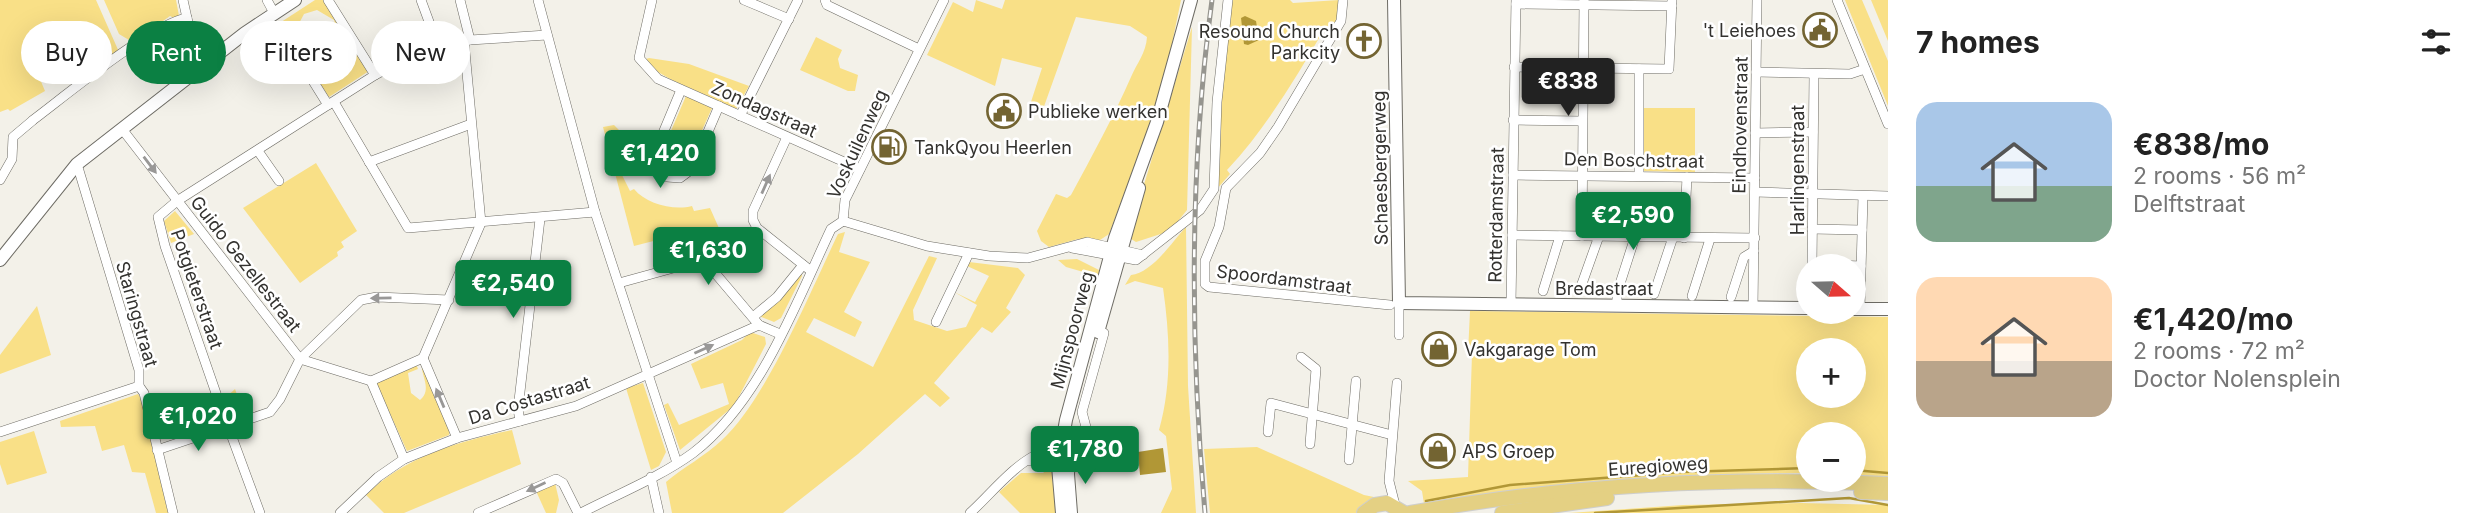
<!DOCTYPE html>
<meta charset="utf-8">
<style>
:root{--surface:#fff;--page:#f6f6f6;--text:#222;--muted:#767676;--accent:#0b8043}
body{margin:0;font-family:Inter,sans-serif;background:var(--page);color:var(--text);height:100vh;display:flex;flex-direction:column;font-size:26px;white-space:nowrap}
*{box-sizing:border-box;margin:0}
p{font-size:23px;color:var(--muted)}
.icon{flex:none;width:38px;height:38px;fill:none;stroke:currentColor;stroke-width:2;stroke-linecap:round;stroke-linejoin:round}
.map{position:relative;flex:1;overflow:hidden}
.drawer{display:flex;flex-direction:column;background:var(--surface);width:595px}
.drawer>*{flex:none}
.guide{position:absolute;left:21px;top:21px;width:665px;height:63px;display:flex;gap:14px}
.needle{width:46px;rotate:110deg}
.tools{position:absolute;left:1796px;top:254px;display:grid;gap:14px}
.tools a{display:grid;place-items:center;width:70px;height:70px;border-radius:50%;background:var(--surface);box-shadow:0 7px 28px #0002;font-size:35px}
.price{position:absolute;translate:-50% -60px;padding:0 16px;border-radius:7px;background:var(--accent);color:#fff;font-size:23px;line-height:46px;filter:drop-shadow(0 2px 4px #0008)}
.price::after{content:'';position:absolute;left:50%;top:42px;width:21px;height:16px;margin-left:-10px;background:inherit;clip-path:polygon(0 0,100% 0,50% 100%)}
.price.active{background:#222;color:#fff}
ul{padding:0;list-style:none}
li{display:flex;align-items:center;gap:21px;height:175px;padding:0 28px}
li span{display:grid;place-items:center;flex:none;width:196px;height:140px;border-radius:21px;color:#555}
li>.icon{margin-inline-start:auto}
span .icon{width:84px;height:84px;fill:#fffc;stroke-width:1}
li b{font-size:30px}
h2{display:flex;justify-content:space-between;align-items:center;height:84px;padding:0 28px;font-size:30px}
.chip{padding:0 24px;border-radius:32px;background:var(--surface);box-shadow:0 7px 28px #0002;font-size:24px;line-height:63px}
.chip.active{background:var(--accent);color:#fff}
main{display:flex;flex:1;min-height:0}
.map>svg:first-child{display:block}
.green{fill:#f9e087;fill-rule:evenodd}
.water{fill:#b19736}
.lines{fill:none;stroke-linecap:round;stroke-linejoin:round}
.stream{stroke:#b19736;stroke-width:2.5}
.street-casing{stroke:#6e6c65;stroke-width:10}
.secondary-casing{stroke:#6e6c65;stroke-width:14}
.primary-casing{stroke:#cececd;stroke-width:16}
.street{stroke:#fff;stroke-width:9}
.secondary{stroke:#fff;stroke-width:12}
.primary{stroke:#e4d083;stroke-width:14}
.rail-casing{stroke:#96958f;stroke-width:5}
.rail{stroke:#fff;stroke-width:2.5;stroke-dasharray:8;stroke-linecap:butt}
.oneway{fill:#999897}
.labels{text-anchor:middle;dominant-baseline:central;stroke-width:5;stroke-linejoin:round;paint-order:stroke}
.poi-label{font-size:18px;fill:#33322f;stroke:#fff;text-anchor:start}
.street-label{font-size:18px;fill:#33322f;stroke:#fff}
</style>
<main>
<div class="map">
<svg width="1888" height="513" viewBox="0 0 1888 513">
<rect width="100%" height="100%" fill="#f3f1e9"/>
<!-- green -->
<g class="green">
<path d="M0 0H96L119 52 94 70 87 61 60 71 43 60 37 72 45 91 10 111 8 109 0 112Z"/>
<path d="M104 0H176L180 21 170 16 142 36 129 40 119 34Z"/>
<path d="M315 0H324L369 71 329 97 285 30 277 36 272 28ZM317 10 334 20C341 41 325 57 305 49L295 31 304 14Z"/>
<path d="M976 0 1002 9 1005 0H1181L1162 92 1109 234 1100 240 1078 239 1049 247 1041 241 1037 231 1056 194 1067 198 1071 195C1092 156 1113 118 1131 77 1137 63 1146 53 1147 37L1130 26 1076 17 1042 112 1029 108 1042 68 1002 58 995 86 927 55 953 2 973 12Z"/>
<path d="M1231 0H1290L1293 3 1339 0 1338 19 1331 31 1325 28C1295 79 1267 127 1227 170L1230 174 1217 189 1220 102Z"/>
<path d="M1845 0H1862L1888 61V106Z"/>
<path d="M1871 0H1888V41Z"/>
<path d="M1192 27 1187 210 1170 231 1136 242 1128 237Z"/>
<path d="M816 37 842 50 838 59 840 68 858 75 855 91H848L800 70Z"/>
<path d="M649 58 689 64 749 86 736 109 672 80 658 72 646 59Z"/>
<path d="M686 96 712 108 687 164 682 170 671 171 662 165 661 154Z"/>
<path d="M1644 108H1695V172L1642 171Z"/>
<path d="M614 125 621 132 622 175 630 191 634 189C646 204 674 211 692 206L694 211 710 208 722 235C708 229 693 237 681 230L675 239 669 237 634 246 603 127Z"/>
<path d="M316 163 357 231 341 242 344 247 337 252 338 256 300 283 243 208Z"/>
<path d="M175 211 194 234 171 243 164 221Z"/>
<path d="M1186 227 1188 386 1196 513H1161L1172 489 1166 436 1159 430C1172 384 1170 336 1163 288L1135 281 1125 285 1131 275C1152 273 1172 242 1186 227Z"/>
<path d="M845 232 839 252 870 262 844 312 862 322 855 337 814 318 806 332 873 367 929 256 937 258 913 310 914 320 947 331 966 327 977 305 954 292 975 302 989 276 967 266 969 262 1018 268 1025 275 1006 308 1011 312 992 333 982 327 934 383 950 398 940 407 925 394 858 454 783 513H672L666 482C684 467 705 456 722 440 766 400 811 290 838 234Z"/>
<path d="M1077 259 1101 271V277L1066 267 1058 260Z"/>
<path d="M801 272 802 276 781 318 774 322 759 316Z"/>
<path d="M37 306 51 355 0 374V355Z"/>
<path d="M1470 311 1888 317V478L1853 476V434H1808V473C1679 474 1552 485 1424 504L1422 491 1408 481 1468 477 1472 354 1468 353ZM1808 350H1853V396H1808Z"/>
<path d="M750 332 765 337 766 344 734 406 680 450 664 405 668 403 679 425 729 404 723 383 701 389 691 364 742 340Z"/>
<path d="M416 364 418 369 408 373 411 393 420 400C433 390 420 374 422 364L450 429 449 435 407 451 377 385V381Z"/>
<path d="M643 383 666 452 659 466 651 470 626 388Z"/>
<path d="M235 389 244 414H229L224 399Z"/>
<path d="M138 394 142 400 168 513H156L145 473 132 472 124 445 102 451 95 426 61 427 60 421Z"/>
<path d="M512 430 521 464 404 513H384L366 495C403 457 460 441 512 430Z"/>
<path d="M34 431 47 473 7 485 0 464V442Z"/>
<path d="M1257 447 1364 495 1379 498 1356 513H1210L1204 449Z"/>
<path d="M1051 466 1056 513H1020L999 492 1021 473H1043Z"/>
<path d="M555 483 559 500 556 513H546L536 491Z"/>
<path d="M1801 503 1888 505V513H1569L1683 505Z"/>
</g>
<!-- water -->
<g class="water">
<path d="M1245 16 1256 21 1259 40 1248 45 1244 44 1241 18Z"/>
<path d="M1163 448 1166 472 1140 475 1138 452Z"/>
</g>
<g class="lines">
<!-- stream -->
<g class="stream">
<path d="M1853 470 1888 473"/>
<path d="M1426 501 1510 485 1682 472 1808 468"/>
<path d="M1595 513 1849 498 1888 505"/>
</g>
<!-- street casing -->
<g class="street-casing">
<g id="street">
<path d="M183 0 187 18"/>
<path d="M267 0 274 13"/>
<path d="M328 0 375 75"/>
<path d="M421 0 438 46"/>
<path d="M460 0 470 40"/>
<path d="M538 0 595 212 677 463"/>
<path d="M652 0 639 58 658 79 860 169"/>
<path d="M744 0 789 19"/>
<path d="M825 0 827 5 919 49"/>
<path d="M1343 0 1341 21 1278 127 1260 153 1226 188 1219 227 1205 261V284L1209 287 1390 305"/>
<path d="M1837 0 1888 124"/>
<path d="M1516 4 1672 6"/>
<path d="M285 36 328 105"/>
<path d="M1514 67 1669 69 1672 0"/>
<path d="M1756 72 1850 74 1865 69"/>
<path d="M681 90 653 157 658 172 667 177 680 178 692 169 719 106"/>
<path d="M334 102 408 228 595 212"/>
<path d="M740 116 798 0"/>
<path d="M33 120C65 96 152 24 187 18L199 69"/>
<path d="M1513 120 1582 121"/>
<path d="M122 129 300 359 371 381"/>
<path d="M1755 133 1813 132"/>
<path d="M787 137 753 211V220L757 228 811 271"/>
<path d="M258 151 279 181"/>
<path d="M369 162 471 124"/>
<path d="M77 164 139 370V386L144 393 173 513"/>
<path d="M1513 175 1755 178"/>
<path d="M1639 176V69"/>
<path d="M0 180 12 159 13 137 32 121"/>
<path d="M1755 192 1888 196"/>
<path d="M843 221 927 246 989 256 1028 258 1087 242 1143 255"/>
<path d="M843 221 845 200 944 0"/>
<path d="M1812 229 1862 230"/>
<path d="M1512 235 1755 238"/>
<path d="M1582 236 1584 0"/>
<path d="M1684 238 1687 177"/>
<path d="M1072 248 1136 260 1200 210 1214 189 1217 102 1228 0"/>
<path d="M1812 264 1861 266"/>
<path d="M1812 266 1814 74"/>
<path d="M619 283 688 264 701 265 715 273 759 325 780 334"/>
<path d="M1543 291 1560 236"/>
<path d="M1579 292 1599 236"/>
<path d="M1654 294 1673 237"/>
<path d="M1692 296 1710 239"/>
<path d="M1731 297 1744 257 1754 251"/>
<path d="M1511 304 1516 0"/>
<path d="M1617 306V293L1635 237"/>
<path d="M1753 308 1757 0"/>
<path d="M1860 309 1863 196"/>
<path d="M753 317 777 297 803 265"/>
<path d="M936 322 969 253"/>
<path d="M1399 335V303"/>
<path d="M1301 357 1316 369 1310 444"/>
<path d="M423 358 371 381 404 459 457 438 576 406 759 325"/>
<path d="M423 358 481 223 464 41"/>
<path d="M423 358 457 438"/>
<path d="M520 421 518 409 540 219"/>
<path d="M0 432 139 386"/>
<path d="M1268 432 1271 403 1392 435"/>
<path d="M157 450 270 412 280 399 300 359 361 300 377 297 449 300"/>
<path d="M1088 460 1090 442 1082 412 1104 333"/>
<path d="M1349 460 1356 381"/>
<path d="M1030 461H1063"/>
<path d="M651 477 659 513"/>
<path d="M1395 505 1389 481 1397 383"/>
<path d="M260 513 218 399 165 246 158 217 177 201 375 75 414 54 470 40 547 35"/>
<path d="M340 513 378 477 404 459"/>
<path d="M478 513 556 479 563 483 578 513"/>
<path d="M581 513C618 494 660 477 693 453 760 402 796 303 831 229L843 221"/>
<path d="M970 513C991 494 1014 464 1040 453 1052 447 1078 454 1088 460"/>
</g>
</g>
<!-- secondary casing -->
<g class="secondary-casing">
<g id="secondary">
<path d="M1394 0 1399 303 1808 308"/>
<path d="M0 260 77 164 245 33 295 0"/>
<path d="M1853 309H1888"/>
<path d="M1098 332 1139 188"/>
<path d="M1062 513 1058 466 1066 420 1115 238 1157 122 1191 0"/>
<path d="M1071 513 1068 474 1071 434"/>
</g>
</g>
<!-- primary casing -->
<g class="primary-casing">
<g id="primary">
<path d="M1861 492 1888 493"/>
<path d="M1364 513 1375 505 1387 503 1404 513"/>
<path d="M1410 513C1567 485 1729 476 1888 484"/>
<path d="M1502 513 1607 498"/>
</g>
</g>
<!-- street -->
<use href="#street" class="street"/>
<!-- secondary -->
<use href="#secondary" class="secondary"/>
<!-- primary -->
<use href="#primary" class="primary"/>
<!-- rail casing -->
<g class="rail-casing">
<path id="rail" d="M1205 513C1190 342 1189 170 1212 0"/>
</g>
<!-- rail -->
<use href="#rail" class="rail"/>
</g>
<!-- one-way arrows -->
<defs><path id="oneway-solid" d="M-6-.8H1V-3.2L6.5 0L1 3.2V.8H-6Z" transform="scale(1.75)"/></defs>
<g class="oneway">
<use href="#oneway-solid" transform="translate(150 165) rotate(53)"/>
<use href="#oneway-solid" transform="translate(766 184) rotate(-66)"/>
<use href="#oneway-solid" transform="translate(381 298) rotate(179)"/>
<use href="#oneway-solid" transform="translate(704 349) rotate(-24)"/>
<use href="#oneway-solid" transform="translate(440 398) rotate(-113)"/>
<use href="#oneway-solid" transform="translate(536 487) rotate(155)"/>
</g>
<!-- icons -->
<defs>
<g id="civic-ring" transform="scale(1.75)"><circle r="9.5" fill="#fff" stroke="#736432" stroke-width="1.5"/><path d="M-.6-6.5H3V-4.5H.6V-3L4-1V1h2V6H-6V1h2V-1L-.6-3ZM-1.2 2.5V6h2.4V2.5Z" fill="#736432"/></g>
<g id="church-ring" transform="scale(1.75)"><circle r="9.5" fill="#fff" stroke="#736432" stroke-width="1.5"/><path d="M-1.2-6h2.4v3.5h3.3v2.4h-3.3V6h-2.4V-.1h-3.3v-2.4h3.3Z" fill="#736432"/></g>
<g id="fuel-ring" transform="scale(1.75)"><circle r="9.5" fill="#fff" stroke="#736432" stroke-width="1.5"/><path d="M-5.5-6h7V0h2V4h1.3V-2.5L3-4.5l.8-.8L6-3V5H2.5V1h-1V6h-7ZM-4.2-4.7v3.2H.2V-4.7Z" fill="#736432"/></g>
<g id="shop-ring" transform="scale(1.75)"><circle r="9.5" fill="#fff" stroke="#736432" stroke-width="1.5"/><path d="M-5-2.5h2.3a2.7 3.5 0 0 1 5.4 0H5L5.5 6h-11ZM-1.5-2.5h3a1.5 2.3 0 0 0-3 0Z" fill="#736432"/></g>
</defs>
<g fill-rule="evenodd">
<use href="#civic-ring" x="1820" y="30"/>
<use href="#church-ring" x="1364" y="41"/>
<use href="#civic-ring" x="1004" y="111"/>
<use href="#fuel-ring" x="889" y="147"/>
<use href="#shop-ring" x="1439" y="349"/>
<use href="#shop-ring" x="1438" y="451"/>
</g>
<g class="labels">
<!-- poi labels -->
<g class="poi-label">
<text x="1796" y="30" text-anchor="end">'t Leiehoes</text>
<text x="1340" y="31" text-anchor="end">Resound Church<tspan x="1340" dy="21">Parkcity</tspan></text>
<text x="1028" y="111">Publieke werken</text>
<text x="914" y="147">TankQyou Heerlen</text>
<text x="1464" y="349">Vakgarage Tom</text>
<text x="1462" y="451">APS Groep</text>
</g>
<!-- street labels -->
<g class="street-label">
<text transform="translate(764 109) rotate(24)">Zondagstraat</text>
<text transform="translate(1740 125) rotate(-89)">Eindhovenstraat</text>
<text transform="translate(857 144) rotate(-65)">Voskuilenweg</text>
<text transform="translate(1634 160) rotate(1)">Den Boschstraat</text>
<text transform="translate(1380 168) rotate(-91)">Schaesbergerweg</text>
<text transform="translate(1797 170) rotate(-90)">Harlingenstraat</text>
<text transform="translate(1496 215) rotate(-89)">Rotterdamstraat</text>
<text transform="translate(246 264) rotate(52)">Guido Gezellestraat</text>
<text transform="translate(1284 279) rotate(7)">Spoordamstraat</text>
<text x="1604" y="288">Bredastraat</text>
<text transform="translate(197 289) rotate(71)">Potgieterstraat</text>
<text transform="translate(137 314) rotate(74)">Staringstraat</text>
<text transform="translate(1072 330) rotate(-75)">Mijnspoorweg</text>
<text transform="translate(529 400) rotate(-17)">Da Costastraat</text>
<text transform="translate(1658 466) rotate(-4)">Euregioweg</text>
</g>
</g>
</svg>
<div class="tools">
<a><svg class="needle" viewBox="-14 -14 28 28"><path d="M0-13l5 13h-10z" fill="#e53935"/><path d="M0 13l5-13h-10z" fill="#767676"/></svg></a>
<a>+</a>
<a>−</a>
</div>
<b class="price active" style="left:1568px;top:118px">€838</b>
<b class="price" style="left:660px;top:190px">€1,420</b>
<b class="price" style="left:1633px;top:252px">€2,590</b>
<b class="price" style="left:708px;top:287px">€1,630</b>
<b class="price" style="left:513px;top:320px">€2,540</b>
<b class="price" style="left:198px;top:453px">€1,020</b>
<b class="price" style="left:1085px;top:486px">€1,780</b>
<div class="guide">
<a class="chip">Buy</a>
<a class="chip active">Rent</a>
<a class="chip">Filters</a>
<a class="chip">New</a>
</div>
</div>
<section class="drawer">
<h2>7 homes<svg class="icon" aria-label="filters" viewBox="0 0 24 24"><path d="M4 7h16M4 17h16"/><circle cx="9" cy="7" r="2"/><circle cx="15" cy="17" r="2"/></svg></h2>
<ul>
<li><span style="background:linear-gradient(#a9c7e8 60%,#7fa58c 0)"><svg class="icon" aria-label="home" viewBox="0 0 24 24"><path d="M3 11l9-7 9 7M6 9v11h12V9"/></svg></span><div><b>€838/mo</b><p>2 rooms · 56 m²</p><p>Delftstraat</p></div></li>
<li><span style="background:linear-gradient(#ffd9b3 60%,#b9a48a 0)"><svg class="icon" aria-label="home" viewBox="0 0 24 24"><path d="M3 11l9-7 9 7M6 9v11h12V9"/></svg></span><div><b>€1,420/mo</b><p>2 rooms · 72 m²</p><p>Doctor Nolensplein</p></div></li>
</ul>
</section>
</main>
